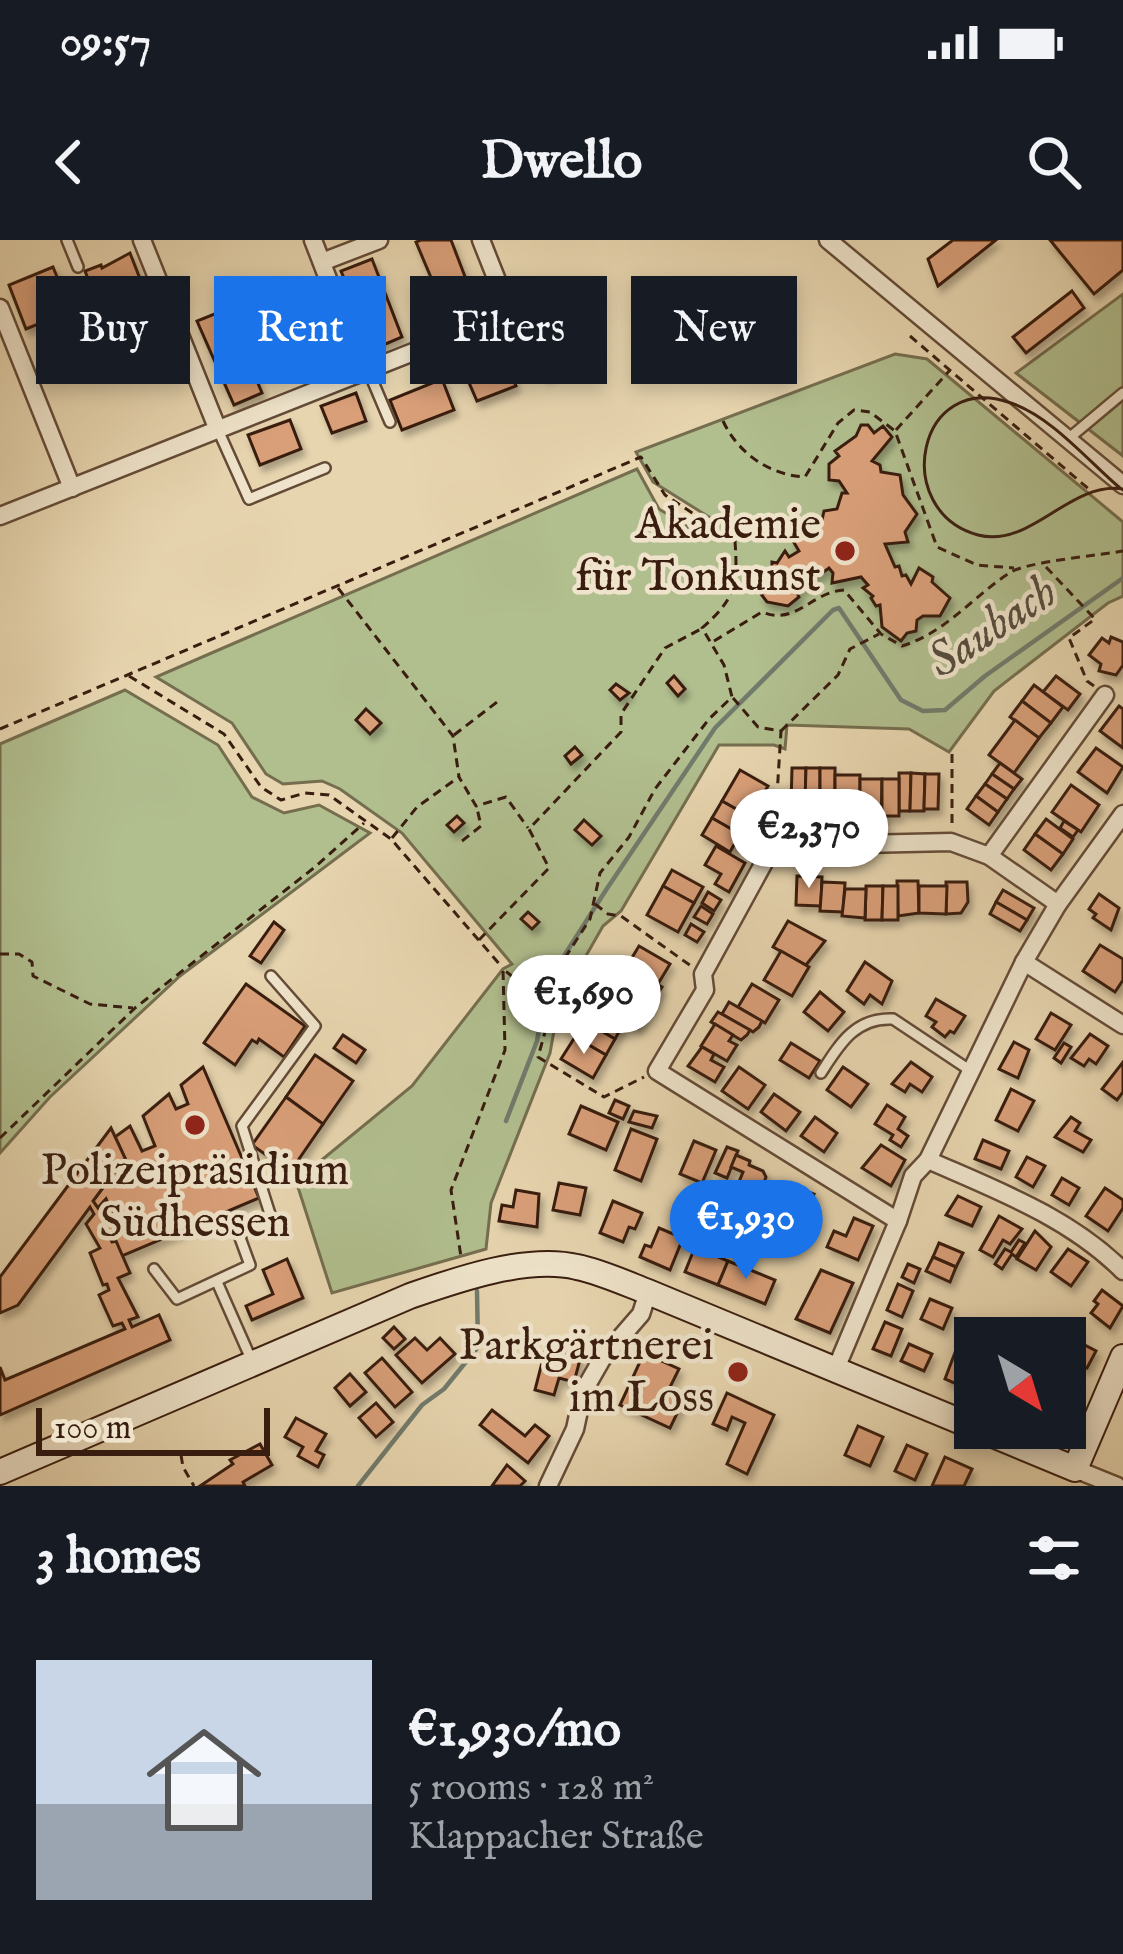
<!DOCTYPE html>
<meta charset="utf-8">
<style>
:root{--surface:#171b24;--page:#20242c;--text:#f1f3f6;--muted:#9ea1a6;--accent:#1a73e8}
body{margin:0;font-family:"IM FELL English",serif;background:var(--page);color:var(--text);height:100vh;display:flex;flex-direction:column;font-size:45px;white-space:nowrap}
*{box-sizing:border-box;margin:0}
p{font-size:39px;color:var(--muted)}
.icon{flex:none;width:66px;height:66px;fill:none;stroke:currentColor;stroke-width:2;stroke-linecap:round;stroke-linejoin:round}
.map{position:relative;height:1246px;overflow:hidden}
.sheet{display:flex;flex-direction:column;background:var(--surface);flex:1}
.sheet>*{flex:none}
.banner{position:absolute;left:36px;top:36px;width:1053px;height:108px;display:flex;gap:24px}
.needle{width:78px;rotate:142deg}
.controls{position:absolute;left:954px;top:1077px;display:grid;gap:24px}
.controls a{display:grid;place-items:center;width:132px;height:132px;border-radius:0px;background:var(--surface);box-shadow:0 6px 18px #0003;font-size:60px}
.scale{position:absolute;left:36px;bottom:30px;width:234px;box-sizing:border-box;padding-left:12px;border:6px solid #391d0f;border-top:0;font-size:33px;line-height:42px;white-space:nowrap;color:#391d0f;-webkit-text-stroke:9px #efe4cb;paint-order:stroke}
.price{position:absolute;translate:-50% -102px;padding:0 27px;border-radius:42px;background:#fff;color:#222;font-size:39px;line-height:78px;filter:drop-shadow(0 3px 6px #0008)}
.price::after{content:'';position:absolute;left:50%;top:72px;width:36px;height:27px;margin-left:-18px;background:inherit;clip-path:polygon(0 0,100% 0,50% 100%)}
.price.on{background:var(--accent);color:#fff}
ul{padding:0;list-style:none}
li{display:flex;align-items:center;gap:36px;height:300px;padding:0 36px}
li span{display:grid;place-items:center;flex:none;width:336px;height:240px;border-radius:0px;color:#555}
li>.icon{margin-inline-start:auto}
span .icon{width:144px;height:144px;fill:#fffc;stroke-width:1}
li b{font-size:51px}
h2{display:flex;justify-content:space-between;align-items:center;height:144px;padding:0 36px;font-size:51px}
.tag{padding:0 42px;border-radius:0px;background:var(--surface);box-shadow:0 6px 18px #0003;font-size:42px;line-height:108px}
.tag.on{background:var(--accent);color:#fff}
.status{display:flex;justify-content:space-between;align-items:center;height:84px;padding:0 60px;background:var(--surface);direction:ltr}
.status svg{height:33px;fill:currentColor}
header{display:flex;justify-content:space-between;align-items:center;height:156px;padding:0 36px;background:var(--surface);font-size:54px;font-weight:700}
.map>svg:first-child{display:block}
.green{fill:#b1be8e;stroke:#756e4e;stroke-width:3}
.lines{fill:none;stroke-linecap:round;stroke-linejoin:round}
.stream{stroke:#717b6c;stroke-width:4.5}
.building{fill:#d99f79;stroke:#391d0f;stroke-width:3;filter:url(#shadow)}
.lane-casing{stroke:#644b37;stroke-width:14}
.street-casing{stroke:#644b37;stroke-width:21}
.secondary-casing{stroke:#391d0f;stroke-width:28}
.path{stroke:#391d0f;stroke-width:3;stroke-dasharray:9 6;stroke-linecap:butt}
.lane{stroke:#efe4cb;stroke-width:9}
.street{stroke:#efe4cb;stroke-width:16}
.secondary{stroke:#efe4cb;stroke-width:24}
.tram{stroke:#391d0f;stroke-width:3}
.poi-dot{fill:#8f2418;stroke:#efe4cb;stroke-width:4.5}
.labels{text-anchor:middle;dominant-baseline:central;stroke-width:9;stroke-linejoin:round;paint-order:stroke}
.poi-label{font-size:45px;fill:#391d0f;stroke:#efe4cb;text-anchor:end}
.water-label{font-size:48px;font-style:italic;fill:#554c3e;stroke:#efe4cb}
</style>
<div class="status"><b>09:57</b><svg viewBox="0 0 49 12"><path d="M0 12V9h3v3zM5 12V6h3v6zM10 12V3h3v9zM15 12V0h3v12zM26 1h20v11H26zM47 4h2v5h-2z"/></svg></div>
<header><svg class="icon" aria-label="back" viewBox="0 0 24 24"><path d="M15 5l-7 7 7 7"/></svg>Dwello<svg class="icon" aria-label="search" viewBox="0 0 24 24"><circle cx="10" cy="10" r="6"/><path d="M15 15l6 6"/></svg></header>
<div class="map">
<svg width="1123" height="1246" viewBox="0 0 1123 1246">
<defs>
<filter id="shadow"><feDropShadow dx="3.5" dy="6" stdDeviation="3" flood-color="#0004"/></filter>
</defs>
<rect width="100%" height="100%" fill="#e7d5af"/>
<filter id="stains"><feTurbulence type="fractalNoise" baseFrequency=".00167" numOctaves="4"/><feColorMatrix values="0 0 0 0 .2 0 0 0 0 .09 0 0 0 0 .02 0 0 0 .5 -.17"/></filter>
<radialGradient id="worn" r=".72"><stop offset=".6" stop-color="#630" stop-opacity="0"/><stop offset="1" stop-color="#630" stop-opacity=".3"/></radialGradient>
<!-- green -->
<g class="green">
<path d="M1123 54V216L1016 133Z"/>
<path d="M895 114 927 119 1123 282V356L1108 363 994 451 949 512 909 489 787 485 785 509 774 505H719L621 671 603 686 559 763 550 813 491 963 486 1009 332 1053 296 941 412 846 503 729 512 724 402 593 340 549 322 541 283 544 266 534 232 483 156 437 637 229 659 269 704 297 717 282 653 242 636 212Z"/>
<path d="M125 450 218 505 252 557 284 573 319 565 370 593 180 736 50 857 0 913V504Z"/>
</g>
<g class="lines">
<!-- stream -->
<g class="stream">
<path d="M506 881 537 801 548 741 606 650 715 488 833 370 839 368 901 460 923 471 945 470 985 436 1123 338"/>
<path d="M358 1246 422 1165 444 1149 478 1107 477 1051"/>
</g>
</g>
<!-- building -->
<g class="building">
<path d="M421 0H451L477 68 449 80 416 2Z"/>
<path d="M953 0H996L938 46 928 19Z"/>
<path d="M1050 0H1123V30L1094 54Z"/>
<path d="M130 13 142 44 97 61 85 31 101 25 102 28Z"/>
<path d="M372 19 402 97 374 109 341 31Z"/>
<path d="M53 27 71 71 26 89 9 45Z"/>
<path d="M301 41 336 125 308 136 271 52Z"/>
<path d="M1072 51 1084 68 1026 113 1013 97Z"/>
<path d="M227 69 262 153 234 165 197 81Z"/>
<path d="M558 83 574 124 545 136 528 95Z"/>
<path d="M504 115 516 146 477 161 464 131Z"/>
<path d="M442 139 454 170 402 190 390 160Z"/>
<path d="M356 153 366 181 332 193 321 166Z"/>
<path d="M290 180 301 209 260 225 248 195Z"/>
<path d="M861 185H868L874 193 883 186 892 197 872 221 880 225 881 232 900 235 903 255 917 274 905 292 908 302 885 304 895 327 899 326 902 336 906 335 911 344 919 328 933 337 932 342 950 358 940 376H923L917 380 916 391 907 393 901 401 882 387 880 365 876 366 871 358 873 356 863 348 868 345 861 337 832 343 833 333 829 328 821 334 813 333 816 337 805 342 807 345 796 351 799 357 788 366 767 362 761 354 772 346V322L777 323 785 311 789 317 799 311 793 301 806 287 814 288 822 280 824 271 837 269 842 253H847L839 241 829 240V224L839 216 835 211 856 196Z"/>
<path d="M1111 397 1123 402V425L1116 435 1099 431 1101 424 1089 415 1102 398 1109 403Z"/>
<path d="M674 436 685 449 678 456 667 443Z"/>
<path d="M1056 436 1080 454 1068 470 1043 452Z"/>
<path d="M616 444 629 453 620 460 610 450Z"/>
<path d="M1034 445 1063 467 1051 483 1022 461Z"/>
<path d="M1022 461 1051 483 1039 498 1010 477Z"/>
<path d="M1119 466 1123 469V508L1100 491Z"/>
<path d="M366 469 381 483 370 494 356 480Z"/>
<path d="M1015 480 1039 498 1014 533 989 515Z"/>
<path d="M575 507 582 515 571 524 565 516Z"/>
<path d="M1096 508 1123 527 1107 553 1078 532Z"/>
<path d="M1000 523 1022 539 1014 549 992 534Z"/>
<path d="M792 528H806L805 566H791Z"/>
<path d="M806 528H820V562L805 561Z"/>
<rect x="820" y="528" width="15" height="42"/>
<path d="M740 530 768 546 750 577 722 561Z"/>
<path d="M899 533H911L910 571H899Z"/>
<path d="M911 533 925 534 924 571H910Z"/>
<path d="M925 534H939L938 569H924Z"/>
<path d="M992 534 1014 549 1007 559 985 544Z"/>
<rect x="835" y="535" width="25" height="51"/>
<path d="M860 539H882L881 589H860Z"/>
<rect x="882" y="539" width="17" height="37"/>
<path d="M985 544 1007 559 998 572 976 556Z"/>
<path d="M1071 545 1099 565 1081 592 1052 572Z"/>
<path d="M976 556 998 572 989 585 967 569Z"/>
<path d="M722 561 750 577 740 594 712 578Z"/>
<path d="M457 576 464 583 454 592 447 585Z"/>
<path d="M712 578 740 594 730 612 702 595Z"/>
<path d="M1046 579 1073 599 1063 614 1035 594Z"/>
<path d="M584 580 601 596 592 605 575 590Z"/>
<path d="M1064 581 1078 590 1073 597 1060 588Z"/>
<path d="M1035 594 1063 614 1051 630 1024 610Z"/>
<path d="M716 606 745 623 729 652 715 644 721 634 705 625Z"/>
<path d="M672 630 703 647 694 663 663 646Z"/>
<path d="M797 636 822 637 821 666 796 665Z"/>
<path d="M897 641H918L919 673 898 676Z"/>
<path d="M822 642 845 643 843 672 820 671Z"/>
<path d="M946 642H967L968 662 961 673 946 674Z"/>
<path d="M663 646 694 663 678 692 647 675Z"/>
<path d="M866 646H883L882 680H865Z"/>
<path d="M883 646H898V680H882Z"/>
<path d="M919 646H947L946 674 919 673Z"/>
<path d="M845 649H866L865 678 842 676Z"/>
<path d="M1003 650 1034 668 1027 680 996 662Z"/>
<path d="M708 652 721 660 714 671 702 663Z"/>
<path d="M1099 654 1119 668 1111 690 1093 678 1096 674 1089 669Z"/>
<path d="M996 662 1027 680 1020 691 990 674Z"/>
<path d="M701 666 713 674 707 684 694 677Z"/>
<path d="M528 672 539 682 532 689 521 679Z"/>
<path d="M788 681 825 701 806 725 773 707Z"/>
<path d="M274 682 284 690 261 723 250 716Z"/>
<path d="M691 684 704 692 697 702 685 695Z"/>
<path d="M1100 705 1123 719V740L1115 752 1083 731Z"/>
<path d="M639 706 670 724 658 744 627 726Z"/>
<path d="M781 711 809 727 792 756 764 740Z"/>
<path d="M865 722 892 741 882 764 870 755 864 764 847 751Z"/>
<path d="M632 729 662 747 651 765 621 748Z"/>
<path d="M246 744 305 786 284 817 259 799 257 803 252 800 235 825 204 803Z"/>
<path d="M752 744 779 760 765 783 738 767Z"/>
<path d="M621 748 651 765 638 788 608 771Z"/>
<path d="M820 752 844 772 828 791 804 772Z"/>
<path d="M936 759 965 776 954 793 950 791 945 797 932 787 936 782 926 776Z"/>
<path d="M729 762 762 781 759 787 753 792 722 774Z"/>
<path d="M594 763 625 781 615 799 584 781Z"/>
<path d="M718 772 750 790 747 795 741 800 711 782Z"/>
<path d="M1051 773 1071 785 1055 810 1036 799Z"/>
<path d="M584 781 615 799 606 815 575 797Z"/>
<path d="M715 784 733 795 729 801 737 805 727 821 701 806Z"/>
<path d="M1090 794 1108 806 1096 824 1089 819 1084 826 1071 818Z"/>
<path d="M343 795 365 810 356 823 334 808Z"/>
<path d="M575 797 606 815 593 838 561 819Z"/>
<path d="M1014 802 1029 810 1018 838 999 829Z"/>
<path d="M791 803 820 821 809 838 780 820Z"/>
<path d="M1064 803 1071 807 1061 823 1054 818Z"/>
<path d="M702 807 714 814 711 820 724 827 715 842 688 826Z"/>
<path d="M315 815 353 841 323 884 286 857Z"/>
<path d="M911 822 932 837 922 852 910 844 905 852 892 844Z"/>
<path d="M1123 822V852L1117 860 1102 849Z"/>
<path d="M203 827 259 958 122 1016 109 996 120 991 106 959 98 968 93 961 125 918 115 897 130 886 142 911 155 906 143 876 169 854 176 869 188 864 181 845Z"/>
<path d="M739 827 765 845 748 869 722 851Z"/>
<path d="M843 827 868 844 851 867 827 850Z"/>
<path d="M1011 849 1034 861 1018 891 996 880Z"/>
<path d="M774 854 800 872 786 891 761 872Z"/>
<path d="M286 857 323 884 290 932 252 905Z"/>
<path d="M615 860 629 866 623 879 609 873Z"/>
<path d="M887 865 905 877 898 889 908 896 901 907 890 900 893 895 875 884Z"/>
<path d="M581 866 618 882 606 910 569 894Z"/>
<path d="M634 871 657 876 652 888 629 882Z"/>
<path d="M815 877 837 893 824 912 801 896Z"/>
<path d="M1071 877 1080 883 1075 891 1091 900 1083 912 1055 897Z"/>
<path d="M111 888 125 918 93 961 98 968 106 959 120 991 109 996 112 1002 116 1001 130 1033 118 1038 138 1077 129 1080 132 1087 159 1075 170 1100 0 1175V1127L5 1140 125 1089 122 1083 113 1086 99 1055 109 1050 107 1044 103 1045 90 1013 100 1008 86 984 94 974 90 967 18 1065 0 1073V1037Z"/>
<path d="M631 889 657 899 641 941 615 930Z"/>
<path d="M983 900 1009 911 1001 929 975 919Z"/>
<path d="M694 901 716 910 702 943 680 934Z"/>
<path d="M881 905 905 920 891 946 862 928Z"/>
<path d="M727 907 738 911 727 938 715 933Z"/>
<path d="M736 915 750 921 749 925 763 931 766 937 754 968 746 972 730 964 743 932 731 927Z"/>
<path d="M1027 917 1045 926 1033 947 1016 937Z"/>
<path d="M1062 938 1079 948 1069 965 1052 955Z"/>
<path d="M559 943 586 948 580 975 553 970Z"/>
<path d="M788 944 814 954 791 1007 766 996Z"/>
<path d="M1105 948 1123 960V968L1108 991 1086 976Z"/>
<path d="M516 950 539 954 537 987 499 981 502 965 513 967Z"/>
<path d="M958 956 981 967 972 986 946 975Z"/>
<path d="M613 961 642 973 635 989 629 987 623 1002 600 993Z"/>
<path d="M999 976 1022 989 1010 1004 1003 1000 993 1017 980 1010Z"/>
<path d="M854 978 873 986 858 1020 827 1007 834 991 846 996Z"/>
<path d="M659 988 683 998 670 1030 640 1017 645 1005 651 1007Z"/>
<path d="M1035 991 1051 1007 1036 1030 1017 1019Z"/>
<path d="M1019 1000 1025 1003 1016 1017 1012 1014 1002 1029 995 1024 1005 1009 1011 1012Z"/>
<path d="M939 1003 963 1013 956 1027 933 1017Z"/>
<path d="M695 1007 728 1021 718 1045 685 1032Z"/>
<path d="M1068 1009 1088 1022 1071 1046 1051 1032Z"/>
<path d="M933 1017 956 1027 950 1042 926 1031Z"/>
<path d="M287 1019 303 1058 252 1080 246 1066 273 1054 263 1030Z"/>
<path d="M728 1021 775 1040 765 1064 718 1045Z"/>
<path d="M908 1024 920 1029 914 1043 902 1037Z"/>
<path d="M821 1030 853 1043 830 1093 796 1079Z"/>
<path d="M898 1044 913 1051 902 1077 887 1070Z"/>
<path d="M1102 1050 1123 1066 1110 1088 1091 1073 1098 1064 1094 1061Z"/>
<path d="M930 1059 952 1068 943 1089 921 1079Z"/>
<path d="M885 1082 902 1089 891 1116 873 1109Z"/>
<path d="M394 1087 405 1099 394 1109 383 1098Z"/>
<path d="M415 1098 427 1110 440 1098 455 1114 422 1143 396 1115Z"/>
<path d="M1077 1101 1096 1111 1087 1128 1068 1118Z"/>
<path d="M909 1104 932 1114 924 1131 901 1121Z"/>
<path d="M546 1107 581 1116 574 1142 559 1138 554 1155 535 1150Z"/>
<path d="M956 1110 967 1114 961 1129 974 1134 968 1149 945 1139Z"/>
<path d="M644 1113 679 1129 669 1149 685 1157 670 1188 620 1165Z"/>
<path d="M382 1118 412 1152 395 1167 365 1133Z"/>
<path d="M350 1134 366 1152 350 1166 335 1148Z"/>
<path d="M1065 1146 1077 1152 1067 1174 1065 1173Z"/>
<path d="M727 1153 774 1175 747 1234 727 1224 745 1183 732 1177 727 1190 713 1184Z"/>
<path d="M376 1163 393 1182 376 1197 359 1178Z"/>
<path d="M492 1170 525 1196 535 1185 549 1196 528 1223 480 1185Z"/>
<path d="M296 1178 326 1194 316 1211 324 1215 318 1227 298 1216 303 1207 285 1197Z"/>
<path d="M858 1186 883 1197 870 1226 845 1215Z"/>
<path d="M260 1204 272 1225 243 1242 245 1246H200L233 1224 230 1220Z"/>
<path d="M907 1205 927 1214 915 1240 895 1231Z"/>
<path d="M945 1217 972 1229 964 1246H932Z"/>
<path d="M507 1225 525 1241 520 1246H492Z"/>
</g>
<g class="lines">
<!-- lane casing -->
<g class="lane-casing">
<g id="lane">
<path d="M67 0 78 27"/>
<path d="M368 130 390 182"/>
<path d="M218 190 249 259 325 228"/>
<path d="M1068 199 1123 153"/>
<path d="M821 833C839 805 855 777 893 779L971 831"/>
<path d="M154 1029 177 1059 250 1025 239 995 270 974 242 886 315 786 271 736"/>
<path d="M217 1042 251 1119"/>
</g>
</g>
<!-- street casing -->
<g class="street-casing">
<g id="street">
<path d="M142 0 218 190"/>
<path d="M313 0 364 132"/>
<path d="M828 0 1123 245"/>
<path d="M322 22 379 0"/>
<path d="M0 68 72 248"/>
<path d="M0 276 499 78 506 71V63L481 0"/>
<path d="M989 616 1105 455"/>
<path d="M1024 722 1123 785"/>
<path d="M928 920C996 950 1069 977 1123 1031"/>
<path d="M898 981 657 831 705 750 703 734 773 606 951 602 989 616 1058 664"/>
<path d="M835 1131 898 981 913 936 928 920 1024 722 1058 664 1123 574"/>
<path d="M1075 1229 1117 1246"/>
<path d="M548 1246 575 1189 583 1152 602 1119 641 1074 648 1052"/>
</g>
</g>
<!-- secondary casing -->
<g class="secondary-casing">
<path id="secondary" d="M0 1232 410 1056C456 1040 527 1015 577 1027 601 1032 625 1043 648 1052L1075 1229 1123 1117"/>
</g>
<!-- path -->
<g class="path">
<path d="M910 96 1091 251"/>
<path d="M723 181C738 213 769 235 805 237L838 183 854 170 870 172 895 191 937 307 977 325 1014 328"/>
<path d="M896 190 950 130"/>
<path d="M1046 327 1095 379 1069 398 1087 441 1094 446"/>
<path d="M338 348 453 496 459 537 476 566 506 557 528 588"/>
<path d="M714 401 762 372C796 386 811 352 844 350L881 394 902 406C947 392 973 356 1011 332 1027 322 1100 315 1123 311"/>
<path d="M129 436 224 494 261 547 281 560 305 553 329 555 391 599 502 727"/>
<path d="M733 458 758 487 781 491 775 587"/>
<path d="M0 489 641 217 665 255 735 301C738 345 736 358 702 388L724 425 732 457 709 479 655 549 629 597 600 633 590 679 539 758 503 729 505 810 451 950 461 1017"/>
<path d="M781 491 838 435 850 409 879 394"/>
<path d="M454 495 501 459"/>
<path d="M952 583V514"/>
<path d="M392 598 417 567 459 537"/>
<path d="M462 601 481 586 477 568"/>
<path d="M595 664 608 674 621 676 691 726"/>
<path d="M479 700 549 628 529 589 621 492V474L665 408 701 389"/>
<path d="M0 714H19L32 722 33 736 90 764 133 768"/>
<path d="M539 758 545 792 538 817 604 857 644 837"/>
<path d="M0 898 135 768 315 627 364 583"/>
<path d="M181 1215 183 1227 194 1246"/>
</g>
<!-- lane -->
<use href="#lane" class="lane"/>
<!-- street -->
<use href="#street" class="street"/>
<!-- secondary -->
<use href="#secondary" class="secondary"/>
<!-- tram -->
<path class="tram" d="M1123 249C1069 241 1031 309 978 295 890 271 917 129 1011 163 1052 177 1088 221 1120 248L1123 250"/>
</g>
<!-- markers -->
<g class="poi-dot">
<circle cx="845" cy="311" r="12"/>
<circle cx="195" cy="885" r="12"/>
<circle cx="738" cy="1132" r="12"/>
</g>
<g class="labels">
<!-- poi labels -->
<g class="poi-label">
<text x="821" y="285">Akademie<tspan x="821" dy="52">für Tonkunst</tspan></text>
<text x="195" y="931" text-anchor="middle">Polizeipräsidium<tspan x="195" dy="52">Südhessen</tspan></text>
<text x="714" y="1106">Parkgärtnerei<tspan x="714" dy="52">im Loss</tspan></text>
</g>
<!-- water labels -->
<g class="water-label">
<text transform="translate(993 388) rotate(-34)">Saubach</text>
</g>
</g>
<rect width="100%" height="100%" filter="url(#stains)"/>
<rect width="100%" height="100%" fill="url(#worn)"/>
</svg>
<div class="controls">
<a><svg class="needle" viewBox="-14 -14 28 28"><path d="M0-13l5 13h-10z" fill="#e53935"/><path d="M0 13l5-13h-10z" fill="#9ea1a6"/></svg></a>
</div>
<div class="scale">100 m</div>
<b class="price" style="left:809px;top:651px">€2,370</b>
<b class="price" style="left:584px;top:817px">€1,690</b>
<b class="price on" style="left:746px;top:1042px">€1,930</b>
<div class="banner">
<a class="tag">Buy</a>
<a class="tag on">Rent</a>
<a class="tag">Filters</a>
<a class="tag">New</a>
</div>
</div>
<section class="sheet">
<h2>3 homes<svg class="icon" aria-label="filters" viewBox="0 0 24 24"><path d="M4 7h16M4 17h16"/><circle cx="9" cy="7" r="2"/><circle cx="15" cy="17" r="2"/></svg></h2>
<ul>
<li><span style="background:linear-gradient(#c9d6e8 60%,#9aa5b1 0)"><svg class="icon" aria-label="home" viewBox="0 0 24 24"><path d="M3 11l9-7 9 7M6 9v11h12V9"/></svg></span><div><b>€1,930/mo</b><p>5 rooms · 128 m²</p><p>Klappacher Straße</p></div></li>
</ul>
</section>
